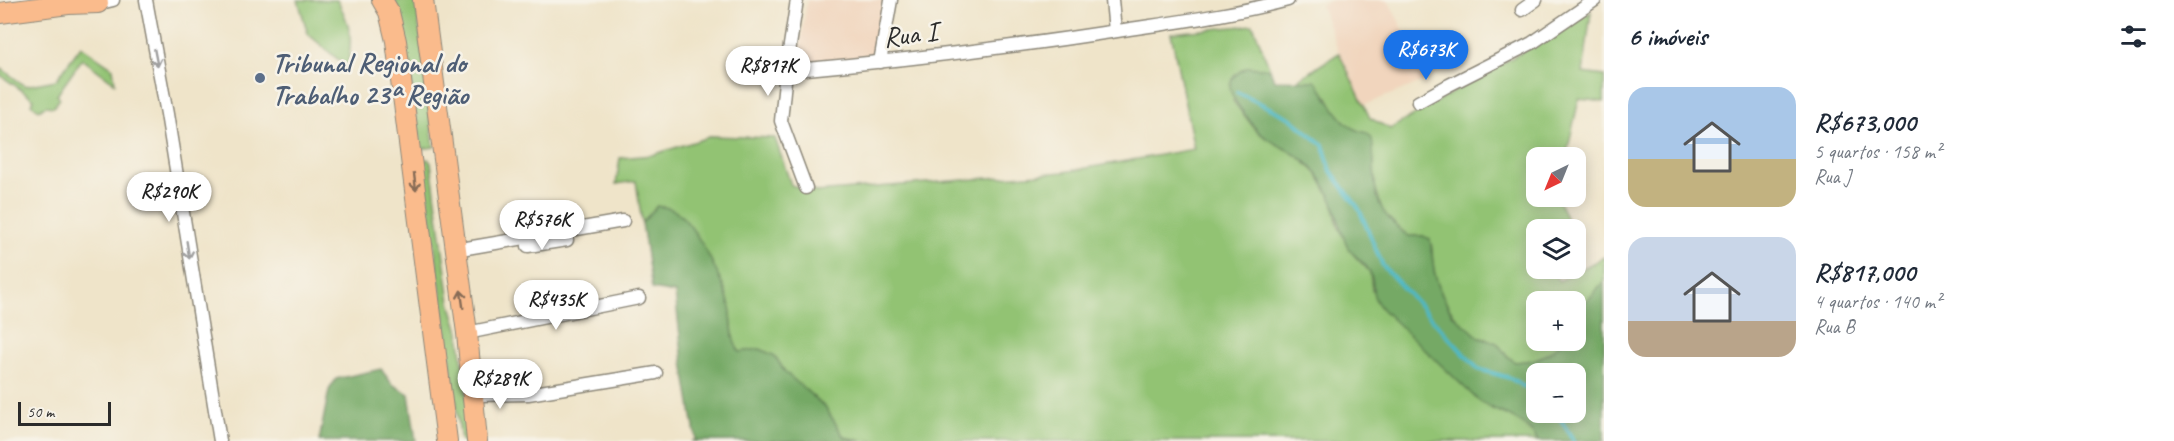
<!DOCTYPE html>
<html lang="pt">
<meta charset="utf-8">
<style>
:root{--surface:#fff;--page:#f2f2f3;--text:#1f2937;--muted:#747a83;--accent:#1a73e8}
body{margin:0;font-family:Caveat,sans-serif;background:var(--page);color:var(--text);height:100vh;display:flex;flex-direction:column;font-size:22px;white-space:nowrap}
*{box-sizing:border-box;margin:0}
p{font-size:20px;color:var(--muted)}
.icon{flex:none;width:33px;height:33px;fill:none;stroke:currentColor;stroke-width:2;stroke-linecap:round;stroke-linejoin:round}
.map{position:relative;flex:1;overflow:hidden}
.drawer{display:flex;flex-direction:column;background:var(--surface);width:570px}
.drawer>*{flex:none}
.needle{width:39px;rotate:223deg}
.tools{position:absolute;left:1526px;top:147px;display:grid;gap:12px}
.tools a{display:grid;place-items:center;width:60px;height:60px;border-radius:12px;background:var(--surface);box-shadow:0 3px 15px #0003;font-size:30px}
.scale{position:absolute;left:18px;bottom:15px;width:93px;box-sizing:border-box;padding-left:6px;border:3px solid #2b2b2b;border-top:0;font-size:16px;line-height:21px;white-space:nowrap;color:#2b2b2b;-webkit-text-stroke:4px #f7f3e8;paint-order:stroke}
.price{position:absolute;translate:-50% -51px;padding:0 14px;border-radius:21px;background:#fff;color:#222;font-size:20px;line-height:39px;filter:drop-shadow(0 2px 3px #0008)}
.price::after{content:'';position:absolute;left:50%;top:36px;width:18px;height:14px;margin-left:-9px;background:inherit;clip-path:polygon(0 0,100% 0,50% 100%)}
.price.on{background:var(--accent);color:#fff}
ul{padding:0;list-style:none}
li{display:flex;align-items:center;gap:18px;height:150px;padding:0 24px}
li span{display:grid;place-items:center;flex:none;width:168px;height:120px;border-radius:18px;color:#555}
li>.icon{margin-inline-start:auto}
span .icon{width:72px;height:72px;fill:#fffc;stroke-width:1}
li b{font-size:26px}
h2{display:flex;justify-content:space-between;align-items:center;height:72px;padding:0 24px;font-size:26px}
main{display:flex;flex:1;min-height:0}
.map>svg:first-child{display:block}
.built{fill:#f1d5bd}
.green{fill:#92c373;stroke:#5e774f;stroke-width:1.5}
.forest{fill:#75a965;stroke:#506a48;stroke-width:1.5;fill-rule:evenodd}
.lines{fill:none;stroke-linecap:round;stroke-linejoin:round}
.stream{stroke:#4cb9c7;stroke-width:4}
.minor-casing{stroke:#8d887a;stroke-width:15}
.primary-casing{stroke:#8d887a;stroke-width:22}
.minor{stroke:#fff;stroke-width:12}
.primary{stroke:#fabb8c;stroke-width:20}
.oneway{stroke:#a0a0a0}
.oneway2{stroke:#886c57}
.service-dot{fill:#5c6f8a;stroke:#f7f3e8;stroke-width:2}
.labels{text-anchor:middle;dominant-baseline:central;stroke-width:5;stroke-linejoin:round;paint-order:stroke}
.street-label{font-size:28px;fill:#2b2b2b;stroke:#f7f3e8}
.service-label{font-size:28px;font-weight:bold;fill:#4e5e75;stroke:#f7f3e8;text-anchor:start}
</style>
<main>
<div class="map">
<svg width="1604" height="441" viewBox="0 0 1604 441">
<rect width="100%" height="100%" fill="#f7f3e8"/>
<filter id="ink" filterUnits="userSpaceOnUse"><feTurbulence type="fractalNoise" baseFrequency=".0167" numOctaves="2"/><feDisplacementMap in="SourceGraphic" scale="12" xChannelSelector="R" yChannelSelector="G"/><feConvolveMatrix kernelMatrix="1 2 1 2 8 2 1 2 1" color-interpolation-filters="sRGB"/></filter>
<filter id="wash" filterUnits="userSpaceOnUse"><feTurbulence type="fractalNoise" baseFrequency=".008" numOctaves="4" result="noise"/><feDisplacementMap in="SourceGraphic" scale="24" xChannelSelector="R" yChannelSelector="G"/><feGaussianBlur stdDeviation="1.35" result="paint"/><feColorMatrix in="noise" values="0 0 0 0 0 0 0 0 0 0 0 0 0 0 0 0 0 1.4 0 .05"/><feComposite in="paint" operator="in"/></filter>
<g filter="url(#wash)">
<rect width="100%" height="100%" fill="#efe4c9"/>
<!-- built -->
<g class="built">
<path d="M807 0H889L878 59 798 64Z"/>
<path d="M1332 0H1388L1429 79 1364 105 1339 53 1321 5Z"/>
</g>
<!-- green -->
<g class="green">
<path d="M298 0H337C345 14 352 31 350 47 350 54 348 60 347 67L308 34Z"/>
<path d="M394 0H416L434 147 421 149 401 14Z"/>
<path d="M1591 12 1583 73 1604 76V102L1579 99 1566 157 1536 158V196L1557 197 1571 229 1536 230V268L1550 269 1559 281 1604 257V281L1589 299 1575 307V302H1536V340L1563 341C1549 355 1535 362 1515 362 1506 356 1500 346 1490 341 1486 338 1482 338 1477 336 1446 315 1431 281 1432 244L1423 236H1408L1383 213 1375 186 1374 161 1367 133 1356 131 1349 126 1336 112 1328 97 1294 82 1339 53 1370 118 1390 129Z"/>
<path d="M1253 25 1270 69 1248 68 1233 101 1255 129 1265 137 1296 154 1317 174 1333 202 1338 226 1354 255 1370 272 1372 290 1423 347 1479 401 1494 410 1504 412 1531 429 1538 441H862L844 437 825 407 785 372 775 356 760 349 740 352 734 345 730 306 723 284 657 206 642 223 636 181 616 184 620 158 652 155 712 136 775 138 791 185 816 192 1064 172 1194 149 1171 33Z"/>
<path d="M81 46 113 68 115 83 82 59 57 95 60 98 54 107 45 106 39 110 31 104 34 99 0 75 2 69 25 86 56 80Z"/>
<path d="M428 159 431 163 450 302 459 332 472 441H461L423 160Z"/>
</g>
<!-- forest -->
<g class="forest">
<path d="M1248 67 1270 69 1274 80 1316 81C1331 101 1341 129 1367 133L1372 139C1378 184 1365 204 1408 236H1423L1430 239 1434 271 1440 291 1452 314 1472 331 1480 338 1497 343 1508 357 1515 362 1535 360 1549 353 1563 341 1575 340V307L1589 299 1604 281V441H1538C1524 417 1501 415 1479 401L1383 310C1366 290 1378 291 1370 273 1367 263 1355 258 1349 249 1340 234 1339 218 1333 202 1328 190 1320 176 1311 167 1298 153 1281 148 1265 137 1257 132 1252 125 1247 117 1233 99 1217 81 1248 67ZM1536 374H1575V412H1536Z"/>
<path d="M657 206C661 207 667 207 671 209 693 217 725 284 730 307 733 322 730 341 740 352L760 349 775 356 785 372 825 407 844 437 862 441H691L696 440 683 362 675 293 652 289 642 223Z"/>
<path d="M381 369 392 384 409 394 416 441H319L329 390 336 379Z"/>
</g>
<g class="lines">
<!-- stream -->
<g class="stream">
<path d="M1237 92 1290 118 1323 145 1331 171 1359 209 1383 266 1478 369 1510 378 1536 394"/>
<path d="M1556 412 1574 441"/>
</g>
</g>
</g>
<g filter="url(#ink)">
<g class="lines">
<!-- minor casing -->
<g class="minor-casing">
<g id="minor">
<path d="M146 0 167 114 220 441"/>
<path d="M797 0 786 71 781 121 806 188"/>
<path d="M1112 0 1115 31"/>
<path d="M92 5 113 0"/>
<path d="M1522 10 1536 0"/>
<path d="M880 62 891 0"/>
<path d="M786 71C897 61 1007 48 1117 31 1175 22 1232 15 1288 0"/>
<path d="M1418 102 1449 85 1532 43 1595 0"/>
<path d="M528 246 567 240"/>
<path d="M455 250 623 221"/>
<path d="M467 333 639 298"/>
<path d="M472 395 528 394 656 373"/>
</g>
</g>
<!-- primary casing -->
<g class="primary-casing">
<g id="primary">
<path d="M382 0 389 12 396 41 447 441"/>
<path d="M423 0 467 333 477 441"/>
<path d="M0 13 68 4 98 3"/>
</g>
</g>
<!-- minor -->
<use href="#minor" class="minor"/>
<!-- primary -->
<use href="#primary" class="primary"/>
</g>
<!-- one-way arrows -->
<defs><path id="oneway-shaft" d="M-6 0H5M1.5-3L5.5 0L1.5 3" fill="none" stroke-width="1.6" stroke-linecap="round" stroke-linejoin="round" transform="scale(1.5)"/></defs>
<g class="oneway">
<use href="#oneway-shaft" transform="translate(156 58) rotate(79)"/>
<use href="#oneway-shaft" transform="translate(188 250) rotate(81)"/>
</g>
<g class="oneway2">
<use href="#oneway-shaft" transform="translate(415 182) rotate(83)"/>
<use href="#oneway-shaft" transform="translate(462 299) rotate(-98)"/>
</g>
</g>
<!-- markers -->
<circle class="service-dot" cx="260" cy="78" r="6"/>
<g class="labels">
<!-- street labels -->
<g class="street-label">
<text transform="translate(910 34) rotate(-7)">Rua I</text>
</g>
<!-- service labels -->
<g class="service-label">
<text x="272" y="62">Tribunal Regional do<tspan x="272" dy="32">Trabalho 23ª Região</tspan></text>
</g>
</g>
</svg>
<div class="tools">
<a><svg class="needle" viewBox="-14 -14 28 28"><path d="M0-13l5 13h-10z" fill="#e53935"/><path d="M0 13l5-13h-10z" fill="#747a83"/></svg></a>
<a><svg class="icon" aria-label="layers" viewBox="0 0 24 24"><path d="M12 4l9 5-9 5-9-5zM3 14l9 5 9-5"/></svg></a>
<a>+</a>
<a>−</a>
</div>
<div class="scale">50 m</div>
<b class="price on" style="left:1426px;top:81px">R$673K</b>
<b class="price" style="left:768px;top:97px">R$817K</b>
<b class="price" style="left:169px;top:223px">R$290K</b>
<b class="price" style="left:542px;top:251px">R$576K</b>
<b class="price" style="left:556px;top:331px">R$435K</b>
<b class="price" style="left:500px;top:410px">R$289K</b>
</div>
<section class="drawer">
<h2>6 imóveis<svg class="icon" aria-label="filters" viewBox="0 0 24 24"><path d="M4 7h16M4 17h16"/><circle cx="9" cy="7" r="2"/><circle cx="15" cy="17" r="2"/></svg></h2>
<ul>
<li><span style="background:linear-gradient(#a9c7e8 60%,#c2b280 0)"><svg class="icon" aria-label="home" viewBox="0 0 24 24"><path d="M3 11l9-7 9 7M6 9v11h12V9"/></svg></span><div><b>R$673,000</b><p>5 quartos · 158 m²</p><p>Rua J</p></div></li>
<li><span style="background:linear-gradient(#c9d6e8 70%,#b9a48a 0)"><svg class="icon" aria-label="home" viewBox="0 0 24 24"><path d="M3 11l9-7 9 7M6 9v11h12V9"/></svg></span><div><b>R$817,000</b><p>4 quartos · 140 m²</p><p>Rua B</p></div></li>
</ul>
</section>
</main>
